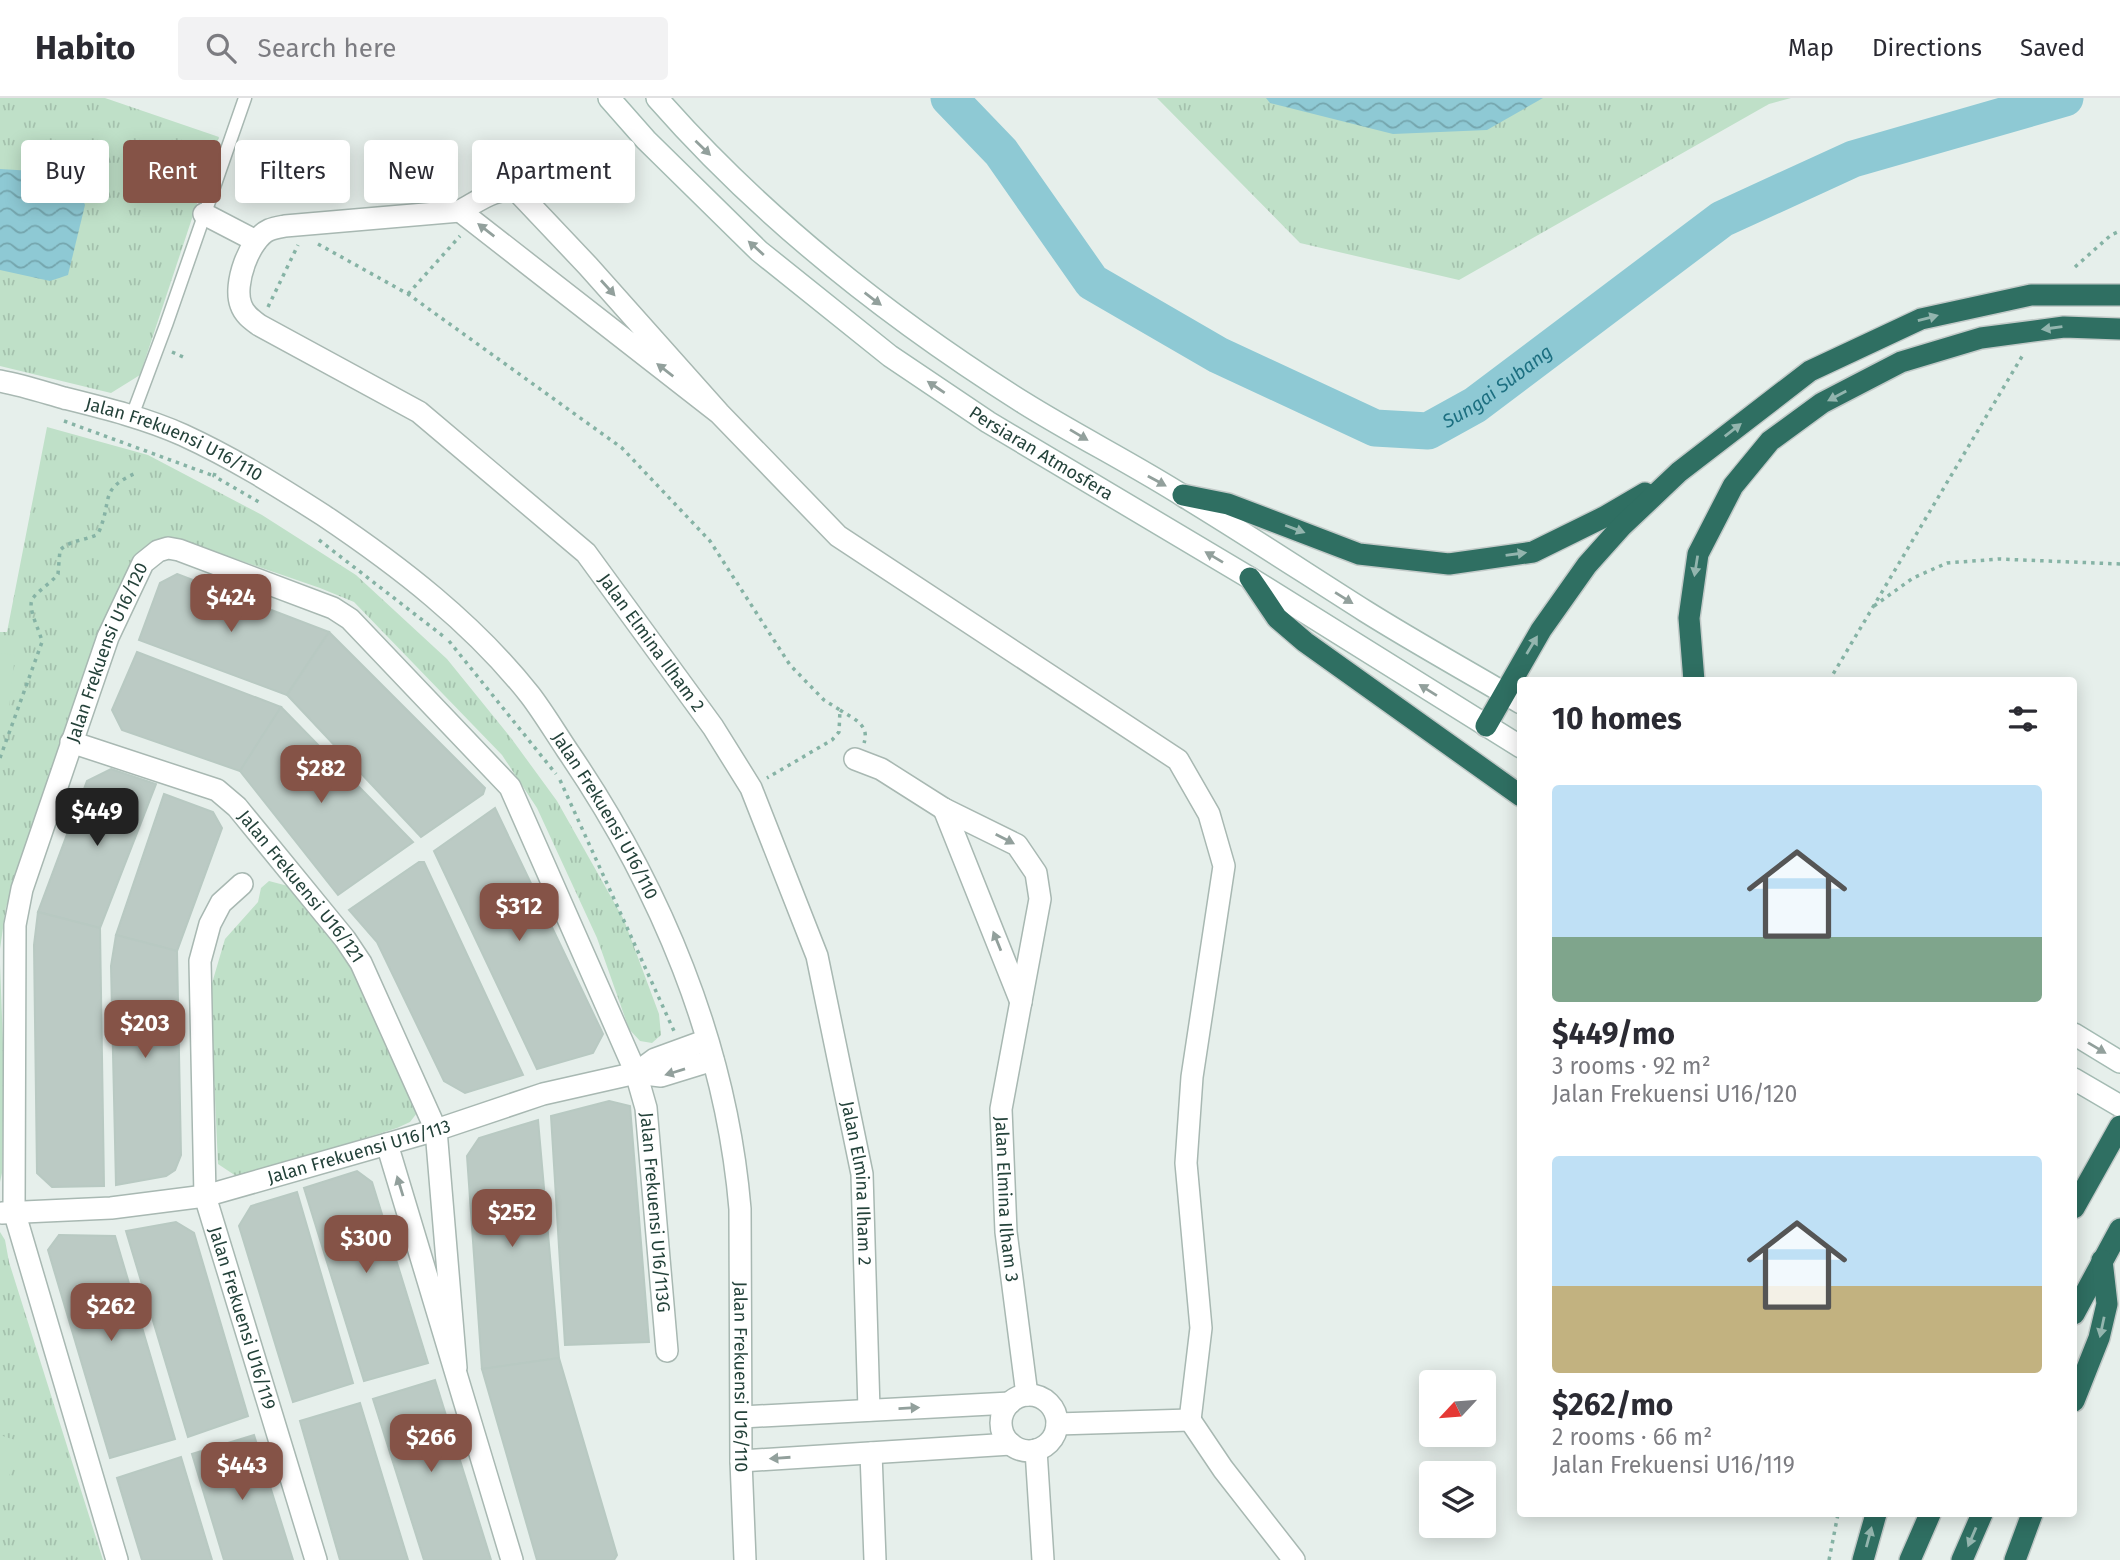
<!DOCTYPE html>
<meta charset="utf-8">
<style>
:root{--surface:#fff;--page:#f2f2f3;--text:#2b2b33;--muted:#7c7c81;--line:#e1e1e2;--accent:#855347}
body{margin:0;font-family:"Fira Sans",sans-serif;background:var(--page);color:var(--text);height:100vh;display:flex;flex-direction:column;font-size:26px;white-space:nowrap}
*{box-sizing:border-box;margin:0}
p{font-size:23px;color:var(--muted)}
.icon{flex:none;width:38px;height:38px;fill:none;stroke:currentColor;stroke-width:2;stroke-linecap:round;stroke-linejoin:round}
.map{position:relative;flex:1;overflow:hidden}
.drawer{position:absolute;left:1517px;top:579px;width:560px;height:840px;display:flex;flex-direction:column;background:var(--surface);border-radius:7px;box-shadow:0 4px 18px #0003}
.drawer>*{flex:none}
.top-card{position:absolute;left:21px;top:42px;width:665px;height:63px;display:flex;gap:14px}
.needle{width:46px;rotate:244deg}
.buttons{position:absolute;left:1419px;top:1272px;display:grid;gap:14px}
.buttons a{display:grid;place-items:center;width:77px;height:77px;border-radius:7px;background:var(--surface);box-shadow:0 4px 18px #0003;font-size:35px}
.price{position:absolute;translate:-50% -60px;padding:0 16px;border-radius:14px;background:var(--accent);color:#fff;font-size:23px;line-height:46px;filter:drop-shadow(0 2px 4px #0008)}
.price::after{content:'';position:absolute;left:50%;top:42px;width:21px;height:16px;margin-left:-10px;background:inherit;clip-path:polygon(0 0,100% 0,50% 100%)}
.price.current{background:#222;color:#fff}
ul{padding:0;list-style:none}
li{display:grid;align-content:center;gap:14px;height:371px;padding:0 35px}
li span{display:grid;place-items:center;height:217px;border-radius:7px;color:#555}
li>.icon{margin-inline-start:auto}
span .icon{width:126px;height:126px;fill:#fffc;stroke-width:1}
li b{font-size:30px}
h2{display:flex;justify-content:space-between;align-items:center;height:84px;padding:0 35px;font-size:30px}
.pill{padding:0 24px;border-radius:7px;background:var(--surface);box-shadow:0 4px 18px #0003;font-size:24px;line-height:63px}
.pill.current{background:var(--accent);color:#fff}
header{display:flex;align-items:center;gap:42px;box-sizing:border-box;height:98px;padding:0 35px;background:var(--surface);border-bottom:2px solid var(--line)}
header strong{font-size:33px}
nav{display:flex;gap:38px;margin-inline-start:auto;font-size:24px}
.search{width:490px;height:63px;background:var(--page);display:flex;align-items:center;gap:18px;box-sizing:border-box;padding:0 24px;border-radius:7px;color:var(--muted);font-size:26px}
.map>svg:first-child{display:block}
.grass{fill:url(#grass-tufts)}
.garden{fill:#bfe0c8}
.water{fill:url(#water-waves)}
.lines{fill:none;stroke-linecap:round;stroke-linejoin:round}
.river{stroke:#8ec9d4;stroke-width:37}
.building{fill:#bbcac4;stroke:#b8c9c2;stroke-width:2}
.service-casing{stroke:#a8b8b2;stroke-width:15}
.minor-casing{stroke:#a8b8b2;stroke-width:24}
.tertiary-casing{stroke:#a8b8b2;stroke-width:24}
.secondary-casing{stroke:#a4bbb3;stroke-width:24}
.motorway-casing{stroke:#c2cac8;stroke-width:24}
.path{stroke:#86b3a5;stroke-width:3.5;stroke-dasharray:3.5 5;stroke-linecap:butt}
.service{stroke:#fff;stroke-width:12}
.minor{stroke:#fff;stroke-width:21}
.tertiary{stroke:#fff;stroke-width:21}
.secondary{stroke:#fff;stroke-width:21}
.motorway{stroke:#2f6f62;stroke-width:21}
.oneway{fill:#92a09c}
.oneway2{fill:#93b5ae}
.labels{text-anchor:middle;dominant-baseline:central;stroke-width:5;stroke-linejoin:round;paint-order:stroke}
.street-label{font-size:18px;fill:#24423a;stroke:#f7fbf9}
.water-label{font-size:19px;font-style:italic;fill:#1c6f80;stroke:#f7fbf9}
</style>
<header>
<strong>Habito</strong>
<div class="search"><svg class="icon" aria-label="search" viewBox="0 0 24 24"><circle cx="10" cy="10" r="6"/><path d="M15 15l6 6"/></svg>Search here</div>
<nav><a>Map</a><a>Directions</a><a>Saved</a></nav>
</header>
<div class="map">
<svg width="2120" height="1462" viewBox="0 0 2120 1462">
<defs>
<pattern id="grass-tufts" width="24" height="20" patternUnits="userSpaceOnUse" patternTransform="scale(1.75)"><rect width="24" height="20" fill="#bfe0c8"/><path d="M3 7l-1-3M5 7V3M7 7l1-3M15 17l-1-3M17 17v-4M19 17l1-3" fill="none" stroke="#a4c1ad"/></pattern>
<pattern id="water-waves" width="16" height="10" patternUnits="userSpaceOnUse" patternTransform="scale(1.75)"><rect width="16" height="10" fill="#8ec9d4"/><path d="M0 5q4-4 8 0t8 0" fill="none" stroke="#74a5ad"/></pattern>
</defs>
<rect width="100%" height="100%" fill="#e6efeb"/>
<!-- grass -->
<g class="grass">
<path d="M0 0H105L219 39 140 277 111 295 0 268Z"/>
<path d="M1157 0H1791L1769 6 1459 182 1300 145Z"/>
<path d="M47 329 148 357 262 417 356 477 447 561 511 640 557 703 624 822 659 916 661 937 652 945 640 943 629 931 597 840 537 710 502 657 354 504 320 490 172 439C156 441 148 446 137 459L60 658 6 809 0 851V534H7Z"/>
<path d="M269 783 288 788 348 861 416 1005 417 1015 410 1024 397 1030 239 1080 218 1066 210 892 225 841 258 804 261 790Z"/>
<path d="M0 866 4 972 2 1075 0 1084Z"/>
<path d="M0 1134 5 1142 9 1164 103 1462H0Z"/>
</g>
<!-- garden -->
<g class="garden">
<path d="M0 555 15 557 9 611 0 610Z"/>
<path d="M0 1337 21 1344 6 1387 0 1385Z"/>
</g>
<!-- water -->
<g class="water">
<path d="M1266 0H1543L1487 32 1393 36 1270 5Z"/>
<path d="M0 71 50 74 76 84 85 107 68 177 50 183 0 172Z"/>
</g>
<g class="lines">
<!-- river -->
<path class="river" id="s1" d="M949 0 1001 54 1092 184 1218 257 1375 330 1428 333 1475 307 1722 121 1853 61 2065 0"/>
</g>
<!-- building -->
<g class="building">
<path d="M177 476 329 534 287 597 139 542 160 485Z"/>
<path d="M329 534 485 690 483 696 421 739 287 597Z"/>
<path d="M137 554 281 609 240 673 122 632 112 612Z"/>
<path d="M281 609 413 744 338 797 240 673Z"/>
<path d="M111 671 156 686 100 830 38 814 87 683Z"/>
<path d="M164 696 213 714 222 730 177 853 116 837Z"/>
<path d="M495 710 603 936 593 955 537 971 434 753Z"/>
<path d="M419 764H424L523 977 465 995 444 983 377 844 349 812Z"/>
<path d="M38 814 100 830 104 1088 52 1089 37 1075 34 847Z"/>
<path d="M116 837 177 853 181 1057 175 1072 166 1078 116 1087 111 868Z"/>
<path d="M609 1003 630 1008 649 1244 565 1247 551 1018Z"/>
<path d="M538 1022 559 1260 482 1271 467 1058 479 1040Z"/>
<path d="M357 1073 372 1084 428 1265 364 1283 304 1090Z"/>
<path d="M297 1094 353 1285 293 1304 239 1128 251 1108Z"/>
<path d="M176 1124 194 1135 248 1318 188 1339 126 1133Z"/>
<path d="M59 1137 115 1138 175 1341 110 1360 48 1152Z"/>
<path d="M559 1260 617 1457 614 1462H537L482 1271Z"/>
<path d="M435 1282 491 1462H424L373 1301Z"/>
<path d="M360 1305 408 1462H340L300 1323Z"/>
<path d="M254 1337 293 1462H224L192 1356Z"/>
<path d="M181 1359 212 1462H142L117 1380Z"/>
</g>
<g class="lines">
<!-- service casing -->
<g class="service-casing">
<path id="service" d="M132 318 166 227 245 0"/>
</g>
<!-- minor casing -->
<g class="minor-casing">
<g id="minor">
<path id="s2" d="M460 113 285 128C280 129 274 130 269 132 249 141 233 187 241 207 244 216 251 221 259 227L419 314 586 455 713 629 751 690 817 858 862 1076 869 1312"/>
<path d="M204 116 256 143"/>
<path d="M719 315 460 113C479 103 495 89 517 93L588 168 719 315 838 438 1178 662 1209 716 1224 768 1192 979 1186 1065 1201 1230 1190 1322"/>
<path id="s3" d="M71 644 217 692 237 709 345 841 361 865 436 1032 456 1270"/>
<path id="s4" d="M855 661 881 671 944 711 1017 747 1036 775 1040 801 1001 1011 1006 1134 1027 1297"/>
<path d="M944 711 1021 904"/>
<path id="s5" d="M242 786 221 805 210 826 200 863 205 1098 316 1462"/>
<path d="M636 975 655 961 707 942"/>
<path d="M387 1046 512 1462"/>
<path id="s6" d="M2 1115 111 1110 205 1098 436 1032 543 996 636 975 661 978 713 962"/>
<circle cx="1029" cy="1325" r="28"/>
<path d="M742 1319 1010 1305"/>
<path d="M1190 1322 1223 1371 1294 1462"/>
<path d="M1057 1326 1190 1322"/>
<path d="M1036 1352 1043 1462"/>
<path d="M871 1355 875 1462"/>
<path d="M741 1363 1011 1346"/>
<path id="s7" d="M117 1462 14 1113 15 827 22 791 108 539 143 465 158 453 168 450 179 452 333 510 350 521 510 689 636 975 646 1010 667 1253"/>
</g>
</g>
<!-- tertiary casing -->
<g class="tertiary-casing">
<g id="tertiary">
<path id="s8" d="M0 283C22 287 43 294 64 300 104 310 145 320 183 337 233 360 278 388 323 417 399 468 473 525 530 597 543 614 555 634 567 652 660 788 726 945 740 1111L741 1363 745 1462"/>
</g>
</g>
<!-- secondary casing -->
<g class="secondary-casing">
<g id="secondary">
<path id="s9" d="M609 0 646 42 759 153 890 258 988 324 1250 480 1521 649"/>
<path d="M657 0C763 121 889 220 1024 305 1077 338 1133 366 1185 399 1246 436 1305 475 1365 513 1416 545 1469 574 1521 605"/>
<path d="M2074 936 2120 964"/>
<path d="M2074 981 2120 1008"/>
</g>
</g>
<!-- motorway casing -->
<g class="motorway-casing">
<g id="motorway">
<path d="M1183 397 1228 406 1359 456 1449 466 1533 454 1604 419 1645 395"/>
<path d="M1250 480 1277 520 1305 544 1521 698"/>
<path d="M1694 583 1689 520 1698 456 1733 388 1770 343 1822 305 1901 264 1981 240 2064 229 2120 231"/>
<path d="M1486 628 1541 532 1587 467 1621 429 1679 374 1810 273 1921 221 2031 197H2120"/>
<path d="M2074 1110 2120 1028"/>
<path d="M2074 1216 2120 1131"/>
<path d="M2074 1303 2099 1240 2107 1206 2102 1162"/>
<path d="M1863 1462 1876 1416"/>
<path d="M1910 1462 1930 1416"/>
<path d="M1962 1462 1982 1416"/>
<path d="M2015 1462 2032 1416"/>
</g>
</g>
<!-- path -->
<g class="path">
<path d="M166 82 194 92"/>
<path d="M318 146 408 196 622 350 710 443 790 567 824 602 840 612 839 634 832 642 767 680"/>
<path d="M2075 169 2111 137 2120 133"/>
<path d="M408 196 460 138"/>
<path d="M268 209 298 147"/>
<path d="M172 254 183 259"/>
<path d="M64 323 214 378"/>
<path d="M215 375 214 378 259 404"/>
<path d="M319 442 443 538"/>
<path d="M1874 508 1913 480 1947 465 1999 461 2120 466"/>
<path d="M449 543 556 676"/>
<path d="M1829 583 2024 255"/>
<path d="M840 612C854 621 870 627 864 645"/>
<path d="M0 660 42 544C40 532 26 509 33 500 40 491 51 485 58 476L60 452C72 441 85 443 98 436 114 400 97 392 138 374"/>
<path d="M560 682 674 933"/>
<path d="M1829 1462 1838 1416"/>
</g>
<!-- service -->
<use href="#service" class="service"/>
<!-- minor -->
<use href="#minor" class="minor"/>
<!-- tertiary -->
<use href="#tertiary" class="tertiary"/>
<!-- secondary -->
<use href="#secondary" class="secondary"/>
<!-- motorway -->
<use href="#motorway" class="motorway"/>
</g>
<!-- one-way arrows -->
<defs><path id="oneway-solid" d="M-6-.8H1V-3.2L6.5 0L1 3.2V.8H-6Z" transform="scale(1.75)"/></defs>
<g class="oneway">
<use href="#oneway-solid" transform="translate(703 50) rotate(44)"/>
<use href="#oneway-solid" transform="translate(486 132) rotate(-142)"/>
<use href="#oneway-solid" transform="translate(756 150) rotate(-138)"/>
<use href="#oneway-solid" transform="translate(608 190) rotate(48)"/>
<use href="#oneway-solid" transform="translate(873 201) rotate(37)"/>
<use href="#oneway-solid" transform="translate(665 272) rotate(-142)"/>
<use href="#oneway-solid" transform="translate(936 289) rotate(-146)"/>
<use href="#oneway-solid" transform="translate(1079 337) rotate(31)"/>
<use href="#oneway-solid" transform="translate(1157 383) rotate(29)"/>
<use href="#oneway-solid" transform="translate(1214 459) rotate(-149)"/>
<use href="#oneway-solid" transform="translate(1344 500) rotate(32)"/>
<use href="#oneway-solid" transform="translate(1428 592) rotate(-148)"/>
<use href="#oneway-solid" transform="translate(1005 741) rotate(27)"/>
<use href="#oneway-solid" transform="translate(997 843) rotate(-112)"/>
<use href="#oneway-solid" transform="translate(2097 950) rotate(31)"/>
<use href="#oneway-solid" transform="translate(675 974) rotate(163)"/>
<use href="#oneway-solid" transform="translate(400 1088) rotate(-107)"/>
<use href="#oneway-solid" transform="translate(909 1310) rotate(-3)"/>
<use href="#oneway-solid" transform="translate(780 1360) rotate(176)"/>
</g>
<g class="oneway2">
<use href="#oneway-solid" transform="translate(1928 220) rotate(-15)"/>
<use href="#oneway-solid" transform="translate(2052 230) rotate(172)"/>
<use href="#oneway-solid" transform="translate(1837 298) rotate(152)"/>
<use href="#oneway-solid" transform="translate(1733 332) rotate(-38)"/>
<use href="#oneway-solid" transform="translate(1295 431) rotate(21)"/>
<use href="#oneway-solid" transform="translate(1516 456) rotate(-8)"/>
<use href="#oneway-solid" transform="translate(1696 468) rotate(99)"/>
<use href="#oneway-solid" transform="translate(1532 547) rotate(-59)"/>
<use href="#oneway-solid" transform="translate(2102 1229) rotate(102)"/>
<use href="#oneway-solid" transform="translate(1869 1439) rotate(-75)"/>
<use href="#oneway-solid" transform="translate(1972 1439) rotate(113)"/>
</g>
<g class="labels">
<!-- street labels -->
<g class="street-label">
<text stroke="none"><textPath href="#s8" startOffset="184">Jalan Frekuensi U16/110</textPath></text>
<text stroke="none"><textPath href="#s9" startOffset="562">Persiaran Atmosfera</textPath></text>
<text stroke="none"><textPath href="#s2" startOffset="816">Jalan Elmina Ilham 2</textPath></text>
<text stroke="none"><textPath href="#s7" startOffset="938">Jalan Frekuensi U16/120</textPath></text>
<text stroke="none"><textPath href="#s8" startOffset="770">Jalan Frekuensi U16/110</textPath></text>
<text stroke="none"><textPath href="#s3" startOffset="282">Jalan Frekuensi U16/121</textPath></text>
<text stroke="none"><textPath href="#s6" startOffset="364">Jalan Frekuensi U16/113</textPath></text>
<text stroke="none"><textPath href="#s2" startOffset="1404">Jalan Elmina Ilham 2</textPath></text>
<text stroke="none"><textPath href="#s4" startOffset="548">Jalan Elmina Ilham 3</textPath></text>
<text stroke="none"><textPath href="#s7" startOffset="1946">Jalan Frekuensi U16/113G</textPath></text>
<text stroke="none"><textPath href="#s5" startOffset="453">Jalan Frekuensi U16/119</textPath></text>
<text stroke="none"><textPath href="#s8" startOffset="1358">Jalan Frekuensi U16/110</textPath></text>
</g>
<!-- water labels -->
<g class="water-label">
<text stroke="none"><textPath href="#s1" startOffset="688">Sungai Subang</textPath></text>
</g>
</g>
</svg>
<div class="buttons">
<a><svg class="needle" viewBox="-14 -14 28 28"><path d="M0-13l5 13h-10z" fill="#e53935"/><path d="M0 13l5-13h-10z" fill="#7c7c81"/></svg></a>
<a><svg class="icon" aria-label="layers" viewBox="0 0 24 24"><path d="M12 4l9 5-9 5-9-5zM3 14l9 5 9-5"/></svg></a>
</div>
<b class="price" style="left:231px;top:536px">$424</b>
<b class="price" style="left:321px;top:707px">$282</b>
<b class="price current" style="left:97px;top:750px">$449</b>
<b class="price" style="left:519px;top:845px">$312</b>
<b class="price" style="left:145px;top:962px">$203</b>
<b class="price" style="left:512px;top:1151px">$252</b>
<b class="price" style="left:366px;top:1177px">$300</b>
<b class="price" style="left:111px;top:1245px">$262</b>
<b class="price" style="left:431px;top:1376px">$266</b>
<b class="price" style="left:242px;top:1404px">$443</b>
<div class="top-card">
<a class="pill">Buy</a>
<a class="pill current">Rent</a>
<a class="pill">Filters</a>
<a class="pill">New</a>
<a class="pill">Apartment</a>
</div>
<section class="drawer">
<h2>10 homes<svg class="icon" aria-label="filters" viewBox="0 0 24 24"><path d="M4 7h16M4 17h16"/><circle cx="9" cy="7" r="2"/><circle cx="15" cy="17" r="2"/></svg></h2>
<ul>
<li><span style="background:linear-gradient(#bfe0f5 70%,#7fa58c 0)"><svg class="icon" aria-label="home" viewBox="0 0 24 24"><path d="M3 11l9-7 9 7M6 9v11h12V9"/></svg></span><div><b>$449/mo</b><p>3 rooms · 92 m²</p><p>Jalan Frekuensi U16/120</p></div></li>
<li><span style="background:linear-gradient(#bfe0f5 60%,#c2b280 0)"><svg class="icon" aria-label="home" viewBox="0 0 24 24"><path d="M3 11l9-7 9 7M6 9v11h12V9"/></svg></span><div><b>$262/mo</b><p>2 rooms · 66 m²</p><p>Jalan Frekuensi U16/119</p></div></li>
</ul>
</section>
</div>
